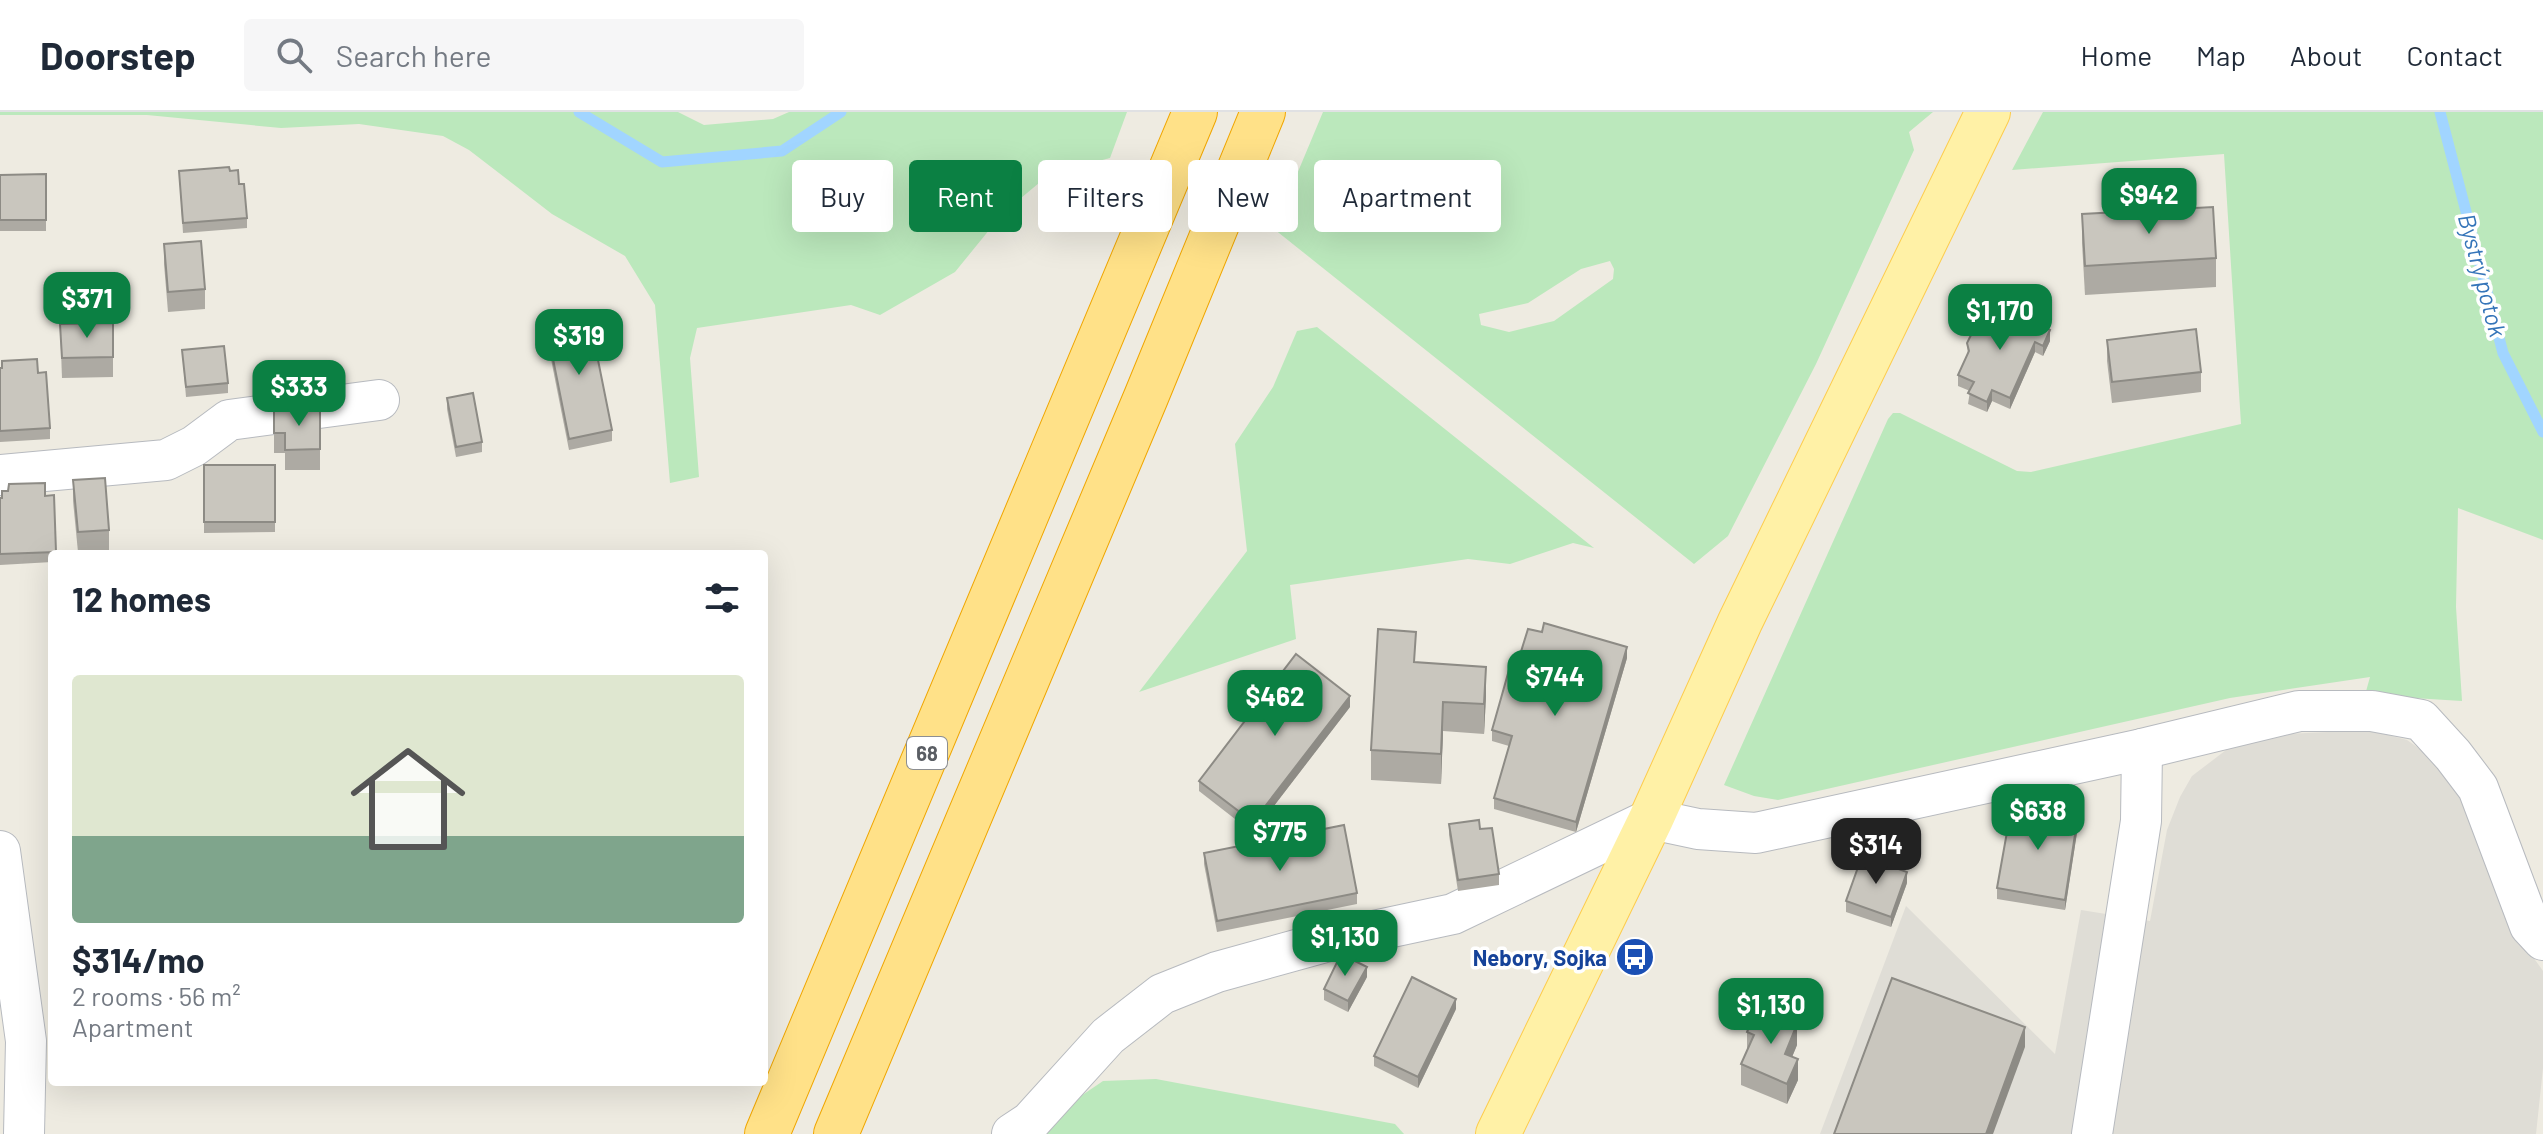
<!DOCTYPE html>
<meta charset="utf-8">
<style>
:root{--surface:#fff;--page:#f6f6f7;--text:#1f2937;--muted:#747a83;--line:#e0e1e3;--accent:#0b8043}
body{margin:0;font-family:Barlow,sans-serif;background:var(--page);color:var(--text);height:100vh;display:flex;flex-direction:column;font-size:30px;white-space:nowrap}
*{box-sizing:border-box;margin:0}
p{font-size:26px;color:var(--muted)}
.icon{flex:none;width:44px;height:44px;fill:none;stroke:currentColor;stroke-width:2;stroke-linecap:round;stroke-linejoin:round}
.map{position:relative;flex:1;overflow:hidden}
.details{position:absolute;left:48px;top:438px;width:720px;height:536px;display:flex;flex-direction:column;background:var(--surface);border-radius:8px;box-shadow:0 8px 32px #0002}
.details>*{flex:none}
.guide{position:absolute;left:792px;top:48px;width:760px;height:72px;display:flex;gap:16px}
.price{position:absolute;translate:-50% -68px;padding:0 18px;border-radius:16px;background:var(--accent);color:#fff;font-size:26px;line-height:52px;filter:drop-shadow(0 2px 4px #0008)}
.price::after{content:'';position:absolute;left:50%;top:48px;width:24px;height:18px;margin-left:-12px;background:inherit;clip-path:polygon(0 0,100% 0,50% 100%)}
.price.current{background:#222;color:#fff}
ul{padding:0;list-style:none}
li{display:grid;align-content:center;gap:16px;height:424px;padding:0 24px}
li span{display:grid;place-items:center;height:248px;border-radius:8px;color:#555}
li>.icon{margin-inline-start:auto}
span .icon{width:144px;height:144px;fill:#fffc;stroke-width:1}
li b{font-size:34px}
h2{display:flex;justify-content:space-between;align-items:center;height:96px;padding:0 24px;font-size:34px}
.tag{padding:0 28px;border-radius:8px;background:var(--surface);box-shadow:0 8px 32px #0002;font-size:28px;line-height:72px}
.tag.current{background:var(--accent);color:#fff}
header{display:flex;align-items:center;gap:48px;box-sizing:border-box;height:112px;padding:0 40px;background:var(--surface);border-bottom:2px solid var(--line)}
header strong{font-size:38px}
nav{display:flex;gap:44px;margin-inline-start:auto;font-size:28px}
.search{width:560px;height:72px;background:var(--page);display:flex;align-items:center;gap:20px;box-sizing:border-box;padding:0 28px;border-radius:8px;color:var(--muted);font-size:30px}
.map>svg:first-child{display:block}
.industrial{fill:#dfddd6}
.green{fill:#bbe8bc;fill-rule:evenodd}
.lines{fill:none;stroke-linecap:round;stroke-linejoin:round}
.stream{stroke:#a1d5ff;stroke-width:11}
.minor-casing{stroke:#b7babf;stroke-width:42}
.major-casing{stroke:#fdcc4c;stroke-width:46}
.highway-casing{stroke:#f0a600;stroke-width:46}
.minor{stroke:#fff;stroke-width:40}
.major{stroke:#fff1a6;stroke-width:44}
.highway{stroke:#ffe188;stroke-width:44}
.wall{fill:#adaaa3}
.shaded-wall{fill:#8d8b85}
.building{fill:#c9c6be;stroke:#8d8b85;stroke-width:2}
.labels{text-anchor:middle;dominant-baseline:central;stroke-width:7;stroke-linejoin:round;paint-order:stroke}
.shield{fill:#fff;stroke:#8c8e92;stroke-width:2}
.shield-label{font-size:20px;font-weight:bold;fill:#5a5e64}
.transit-label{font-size:22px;font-weight:bold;fill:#164399;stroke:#fff;text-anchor:end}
.water-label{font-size:24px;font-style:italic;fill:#3575b9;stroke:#fff}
</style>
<header>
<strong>Doorstep</strong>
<div class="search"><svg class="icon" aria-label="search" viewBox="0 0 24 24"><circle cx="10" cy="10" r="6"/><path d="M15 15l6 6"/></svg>Search here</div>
<nav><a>Home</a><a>Map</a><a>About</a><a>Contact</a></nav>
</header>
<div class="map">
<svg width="2543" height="1022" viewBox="0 0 2543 1022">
<rect width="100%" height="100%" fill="#eeebe1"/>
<!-- industrial -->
<path class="industrial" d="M2369 618 2407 628 2445 655 2472 694 2517 823 2543 859V956L2536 1022H1820L1906 794 2055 942 2081 798 2150 809 2167 718 2180 685 2192 664 2234 632 2285 622Z"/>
<!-- green -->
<g class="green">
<path d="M0 0H678L704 13 773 7 789 0H1127L1110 46 1065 58 1039 71 1003 101 955 160 880 203 851 193 697 216 690 246 699 365 670 371 655 193 625 144 552 102 469 38 443 24 359 12 281 16 147 3H0Z"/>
<path d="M1323 0H1933L1909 20 1914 38 1816 252 1728 424 1694 452 1274 117ZM1610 149 1614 157 1613 167 1554 209 1509 220 1481 213 1479 202 1528 191 1581 157Z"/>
<path d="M2043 0H2543V428L2458 396 2456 495 2462 589 2365 583 2370 565 2230 586 1778 688 1754 684 1724 673 1888 307 1893 301H1900L2017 359 2031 360 2241 312 2224 42 2012 58Z"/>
<path d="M1317 215 1594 436 1573 431 1510 452 1468 447 1290 473 1296 527 1139 580 1247 439 1235 332 1273 275 1297 219Z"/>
<path d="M1156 967 1395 1012 1404 1022H1034L1072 990 1103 969Z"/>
</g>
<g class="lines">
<!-- stream -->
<g class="stream">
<path d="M579 0 662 50 782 39 841 0"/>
<path d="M2440 0 2503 241 2543 320"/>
</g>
<!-- minor casing -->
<g class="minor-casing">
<g id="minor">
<path d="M0 363 166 348 194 334 229 308 379 288"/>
<path d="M0 739 26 929 24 1022"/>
<path d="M1012 1022 1030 1010 1108 924 1162 882 1217 860 1336 827 1453 802 1651 707 1698 717 1756 721 2142 637 2299 599H2372L2421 608 2453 643 2478 676 2530 814 2543 828"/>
<path d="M2092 1022 2141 709 2142 637"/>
</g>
</g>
<!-- major casing -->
<g class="major-casing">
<path id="major" d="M1498 1022 1651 707 1740 510 1988 0"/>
</g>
<!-- highway casing -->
<g class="highway-casing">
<g id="highway">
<path d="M767 1022 1195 0"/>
<path d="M836 1022 1146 285 1263 0"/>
</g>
</g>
<!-- minor -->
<use href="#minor" class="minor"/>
<!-- major -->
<use href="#major" class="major"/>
<!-- highway -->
<use href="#highway" class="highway"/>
</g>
<!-- wall -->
<g class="wall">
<path d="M179 59H230L239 72 247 106V116L183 121Z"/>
<path d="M46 62V119H0V63Z"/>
<path d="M2082 102 2216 146V175L2085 183 2082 131Z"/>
<path d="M164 132 205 177V197L168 200 164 152Z"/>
<path d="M60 212 113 245V265L62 266Z"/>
<path d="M546 212 612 318V329L569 338 546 222Z"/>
<path d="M2107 228 2201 260V280L2112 291 2107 249Z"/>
<path d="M2050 229 2043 244 2035 240 2010 297 1992 289 1987 300 1968 292 1970 279 1958 274V263L1968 243 1967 231Z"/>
<path d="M182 238 228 271V281L186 285Z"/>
<path d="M0 256 38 261 50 316V327L0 330Z"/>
<path d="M447 286 482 330V340L456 345 447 297Z"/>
<path d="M274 297H320V358H285V341H274Z"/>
<path d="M204 353H275V420L204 421Z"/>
<path d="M73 368 109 418V438L78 440 73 389Z"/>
<path d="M54 383 56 442H52V450L0 453V386Z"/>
<path d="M1627 546 1576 720 1494 697V686L1509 634 1492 629V618L1515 559Z"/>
<path d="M1416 550 1486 584 1484 622 1443 619 1441 672 1371 668V638Z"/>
<path d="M1350 595 1253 721 1199 679V669Z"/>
<path d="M1449 712 1480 717 1499 762V773L1458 779 1449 723Z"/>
<path d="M2078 714 2065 798 1997 787V776Z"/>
<path d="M1204 741 1357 781V792L1217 820 1204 752Z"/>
<path d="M1907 771 1891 815 1846 800V789Z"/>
<path d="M1367 865 1348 900 1324 888V877Z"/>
<path d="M1456 897 1418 976 1374 954V944Z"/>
<path d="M1747 920 1797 933 1792 945 1798 968 1787 992 1741 973V952L1747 940Z"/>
</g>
<!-- shaded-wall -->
<g class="shaded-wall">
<path d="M2050 218V229L2043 244V234Z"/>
<path d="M2035 230V240L2010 297V286Z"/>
<path d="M1992 278V289L1987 300V290Z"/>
<path d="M1627 535V546L1576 720V710Z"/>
<path d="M1486 555V584L1484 622V592Z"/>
<path d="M1350 584V595L1253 721V710Z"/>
<path d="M1443 590V619L1441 672V642Z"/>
<path d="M2078 703V714L2065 798V788Z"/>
<path d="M1907 760V771L1891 815V805Z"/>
<path d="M1367 855V865L1348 900V889Z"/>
<path d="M1456 887V897L1418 976V965Z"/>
<path d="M1797 912V933L1785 962V942Z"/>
<path d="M2025 915V935L1993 1022H1986Z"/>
<path d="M1798 947V968L1787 992V972Z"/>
</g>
<!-- building -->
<g class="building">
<path d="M229 55 230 59 238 58 239 72H244L247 106 183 111 179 59Z"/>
<path d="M46 62V108H0V63Z"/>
<path d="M2213 95 2216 146 2085 154 2082 102Z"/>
<path d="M201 129 205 177 168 180 164 132Z"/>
<path d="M1992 190 2050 218 2043 234 2035 230 2010 286 1992 278 1987 290 1968 281 1974 270 1958 263 1969 239 1967 231 1973 219 1980 215Z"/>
<path d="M589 203 612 318 569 327 546 212Z"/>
<path d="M113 211V245L62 246 60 212Z"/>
<path d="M2196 217 2201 260 2112 270 2107 228Z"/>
<path d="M224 234 228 271 186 275 182 238Z"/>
<path d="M37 247 38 261 46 260 50 316 0 319V256H2V249Z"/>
<path d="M473 281 482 330 456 335 447 286Z"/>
<path d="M274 297H320V337L285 338V321H274Z"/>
<rect x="204" y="353" width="71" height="57"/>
<path d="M105 366 109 418 78 420 73 368Z"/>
<path d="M45 371V384L54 383 56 440 0 442V386H2V379H8L9 372Z"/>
<path d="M1544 511 1627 535 1576 710 1494 686 1512 624 1492 618 1509 558 1515 559 1528 517 1542 520Z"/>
<path d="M1378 517 1416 520 1414 550 1486 555 1484 592 1443 590 1441 642 1371 638Z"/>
<path d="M1296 542 1350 584 1253 710 1199 669Z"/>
<path d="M2012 692 2078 703 2065 788 1997 776Z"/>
<path d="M1479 708 1480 717 1492 716 1499 762 1458 768 1449 712Z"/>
<path d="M1344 713 1357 781 1217 809 1204 741Z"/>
<path d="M1862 744 1907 760 1891 805 1846 789Z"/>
<path d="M1341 842 1367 855 1348 889 1324 877Z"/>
<path d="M1412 865 1456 887 1418 965 1374 944Z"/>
<path d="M1892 866 2025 915 1986 1022H1834Z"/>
<path d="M1757 896 1797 912 1785 942 1798 947 1787 972 1741 952 1754 923 1747 920Z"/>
</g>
<!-- icons -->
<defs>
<g id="bus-disc" transform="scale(2)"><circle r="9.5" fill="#1a4fb4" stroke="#fff"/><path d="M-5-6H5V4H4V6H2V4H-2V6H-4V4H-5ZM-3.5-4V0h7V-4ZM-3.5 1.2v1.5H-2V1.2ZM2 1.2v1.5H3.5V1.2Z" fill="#fff"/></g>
</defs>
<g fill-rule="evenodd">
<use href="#bus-disc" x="1635" y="845"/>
</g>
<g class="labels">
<!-- shield labels -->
<rect class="shield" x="907" y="625" width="40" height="32" rx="6"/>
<g class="shield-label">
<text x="927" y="641">68</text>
</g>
<!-- transit labels -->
<g class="transit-label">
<text x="1607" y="845">Nebory, Sojka</text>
</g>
<!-- water labels -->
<g class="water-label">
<text transform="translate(2483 163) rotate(75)">Bystrý potok</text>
</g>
</g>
</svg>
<b class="price" style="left:2149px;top:124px">$942</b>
<b class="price" style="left:87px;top:228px">$371</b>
<b class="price" style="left:2000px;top:240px">$1,170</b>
<b class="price" style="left:579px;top:265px">$319</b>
<b class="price" style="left:299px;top:316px">$333</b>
<b class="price" style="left:1555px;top:606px">$744</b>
<b class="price" style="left:1275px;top:626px">$462</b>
<b class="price" style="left:2038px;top:740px">$638</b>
<b class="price" style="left:1280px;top:761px">$775</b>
<b class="price current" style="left:1876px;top:774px">$314</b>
<b class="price" style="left:1345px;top:866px">$1,130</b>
<b class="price" style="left:1771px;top:934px">$1,130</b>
<div class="guide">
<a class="tag">Buy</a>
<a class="tag current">Rent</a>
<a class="tag">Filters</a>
<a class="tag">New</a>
<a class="tag">Apartment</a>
</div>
<section class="details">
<h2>12 homes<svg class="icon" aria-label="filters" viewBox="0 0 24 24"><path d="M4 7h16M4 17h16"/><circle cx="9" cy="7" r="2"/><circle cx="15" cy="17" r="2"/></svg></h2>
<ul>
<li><span style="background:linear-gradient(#dfe7d0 65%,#7fa58c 0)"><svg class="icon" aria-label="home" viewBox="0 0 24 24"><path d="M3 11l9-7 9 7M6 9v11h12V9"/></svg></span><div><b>$314/mo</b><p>2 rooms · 56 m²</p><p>Apartment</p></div></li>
</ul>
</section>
</div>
